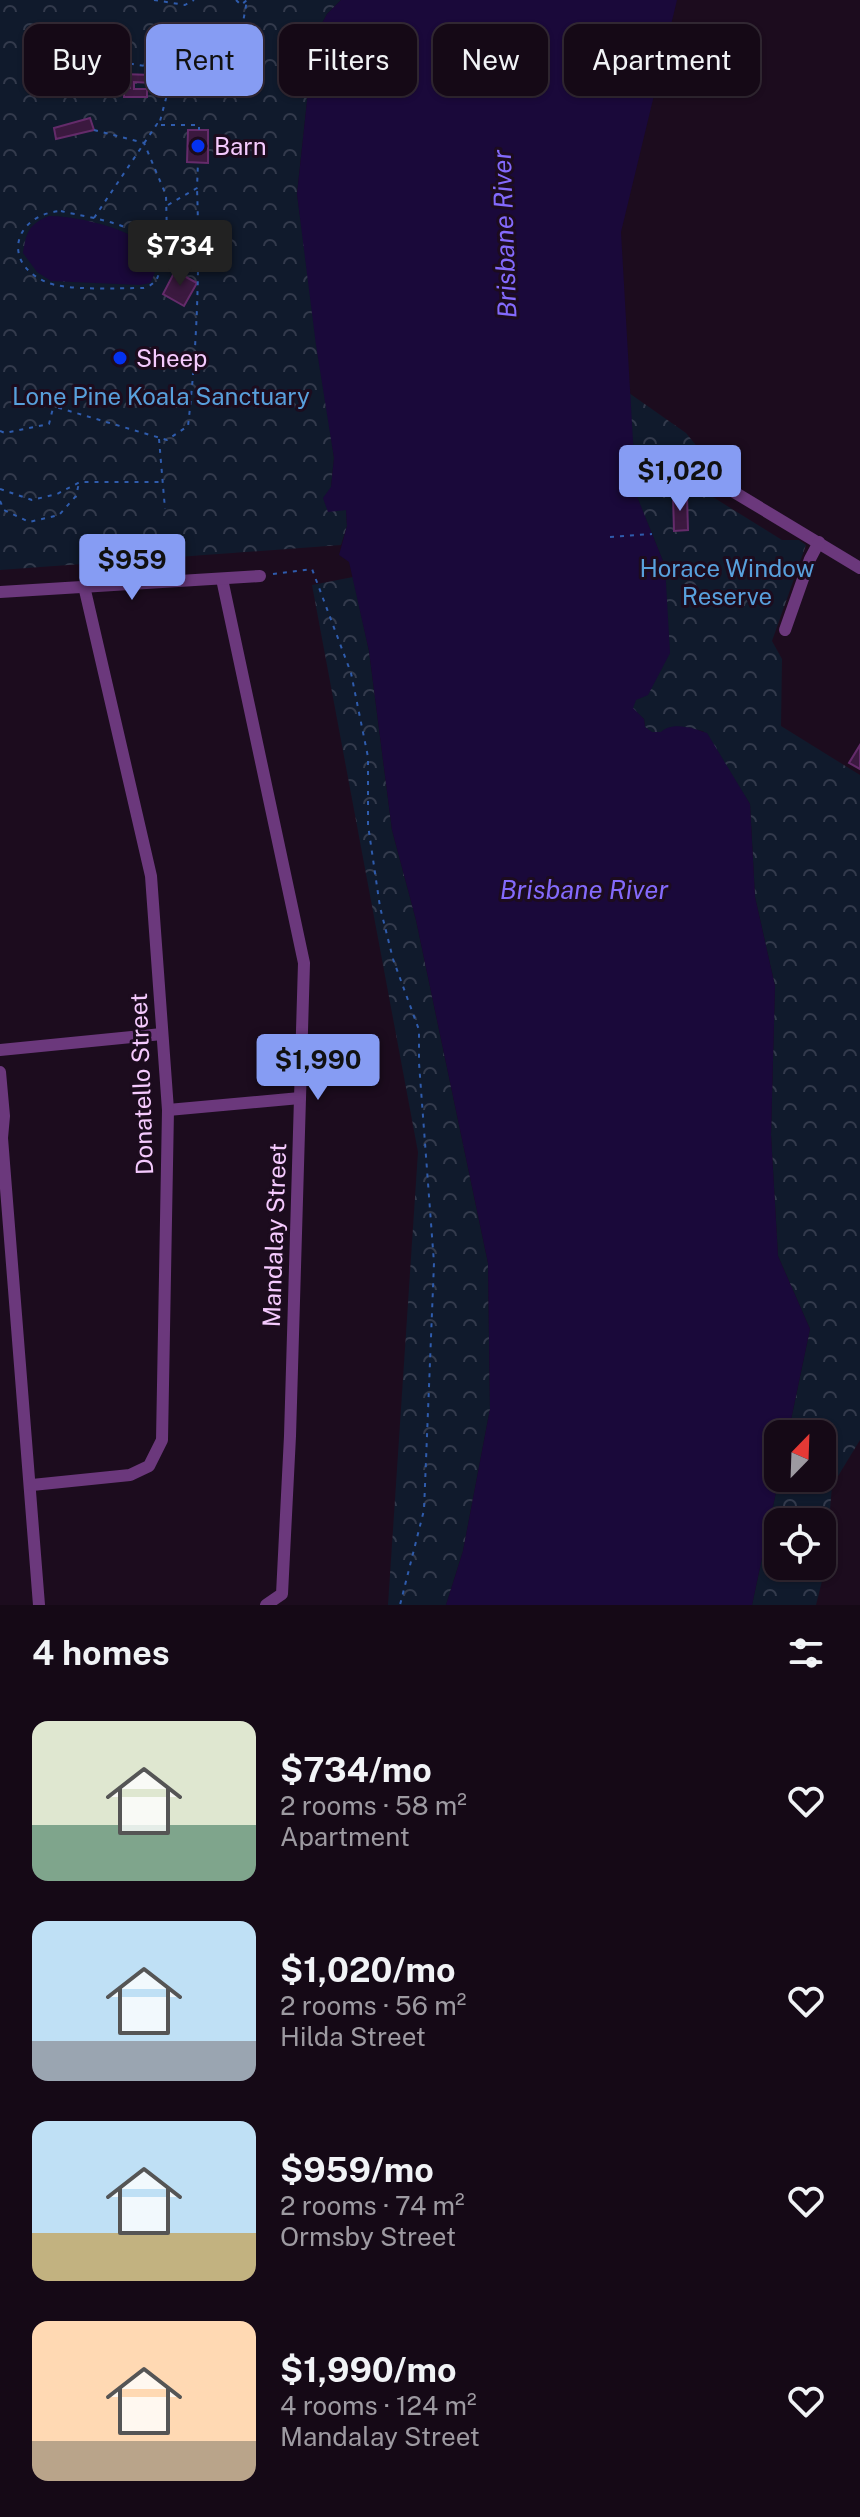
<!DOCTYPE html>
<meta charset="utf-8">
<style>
:root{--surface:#150916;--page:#221723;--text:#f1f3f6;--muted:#9d9aa1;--line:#342a35;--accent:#869cf3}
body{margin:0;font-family:"Public Sans",sans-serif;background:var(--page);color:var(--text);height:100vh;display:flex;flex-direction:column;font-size:30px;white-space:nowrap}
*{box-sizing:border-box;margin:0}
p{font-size:26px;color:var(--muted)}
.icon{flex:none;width:44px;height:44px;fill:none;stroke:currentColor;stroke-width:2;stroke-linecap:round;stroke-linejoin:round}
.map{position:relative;height:1605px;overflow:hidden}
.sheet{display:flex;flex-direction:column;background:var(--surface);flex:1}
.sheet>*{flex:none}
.banner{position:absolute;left:24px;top:24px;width:812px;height:72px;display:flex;gap:16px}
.needle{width:52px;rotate:23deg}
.buttons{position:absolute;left:764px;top:1420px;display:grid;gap:16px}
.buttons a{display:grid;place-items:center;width:72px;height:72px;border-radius:16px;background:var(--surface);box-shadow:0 2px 6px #0004,0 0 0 2px var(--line);font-size:40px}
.price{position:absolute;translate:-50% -68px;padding:0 18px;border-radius:8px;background:var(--accent);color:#111;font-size:26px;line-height:52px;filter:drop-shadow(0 2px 4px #0008)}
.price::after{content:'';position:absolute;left:50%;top:48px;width:24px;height:18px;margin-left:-12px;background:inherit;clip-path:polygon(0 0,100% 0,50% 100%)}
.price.selected{background:#222;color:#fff}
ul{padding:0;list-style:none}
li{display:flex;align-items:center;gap:24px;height:200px;padding:0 32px}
li span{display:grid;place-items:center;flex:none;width:224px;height:160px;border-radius:16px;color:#555}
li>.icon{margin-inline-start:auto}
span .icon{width:96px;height:96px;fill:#fffc;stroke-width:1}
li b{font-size:34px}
h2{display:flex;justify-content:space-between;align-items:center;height:96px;padding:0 32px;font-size:34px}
.pill{padding:0 28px;border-radius:16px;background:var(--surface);box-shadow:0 2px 6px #0004,0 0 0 2px var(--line);font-size:28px;line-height:72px}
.pill.selected{background:var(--accent);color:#111}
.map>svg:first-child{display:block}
.forest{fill:url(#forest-crowns);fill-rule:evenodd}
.water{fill:#1a093a}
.building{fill:#3b193f;stroke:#642b6a;stroke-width:2}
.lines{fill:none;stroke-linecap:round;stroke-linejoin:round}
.path{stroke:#2f5cad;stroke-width:2;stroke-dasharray:4 6;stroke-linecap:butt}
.street{stroke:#6b387c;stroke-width:12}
.poi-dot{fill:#0432f0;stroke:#1c0c1e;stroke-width:3}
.labels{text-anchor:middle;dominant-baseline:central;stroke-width:6;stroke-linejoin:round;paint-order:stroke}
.poi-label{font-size:24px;fill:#f5cafe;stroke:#1c0c1e;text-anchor:start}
.park-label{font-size:24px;fill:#58a0dc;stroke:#1c0c1e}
.street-label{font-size:24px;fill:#f5cafe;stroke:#1c0c1e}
.water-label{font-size:26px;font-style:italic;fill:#846afc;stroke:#1c0c1e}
</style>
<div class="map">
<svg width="860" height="1605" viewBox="0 0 860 1605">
<defs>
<pattern id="forest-crowns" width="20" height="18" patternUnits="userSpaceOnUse" patternTransform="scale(2)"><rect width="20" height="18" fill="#101a2c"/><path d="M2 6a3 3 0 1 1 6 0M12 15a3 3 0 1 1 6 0" fill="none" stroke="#333a4c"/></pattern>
</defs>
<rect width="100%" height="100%" fill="#1c0c1e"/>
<!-- forest -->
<g class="forest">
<path d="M0 0H341L327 14 308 50 302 69 308 92 297 194 334 458 331 487 346 510 347 526 341 545 0 570Z"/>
<path d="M629 393 686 433 717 471 708 494 782 540H799L806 545 772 641 782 659 781 726 860 775V1440L832 1486 825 1569 816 1605H752L779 1478H822V1434H788L810 1329 778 1256 771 1135 775 986 755 897 750 804 703 731 691 729 652 733 645 727 644 719 632 708 665 566 636 495ZM778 1522H822V1566H778Z"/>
<path d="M353 577 369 651 392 830 416 920 488 1263 490 1409 463 1551 446 1605H388L418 1152 312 585Z"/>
</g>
<!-- water -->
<g class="water">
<path d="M341 0H677L621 232 636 494 665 566 670 653 648 695 636 700 633 708 644 719 645 727 652 732H661C673 721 693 728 707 733L750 804 755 897 775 986 771 1135 778 1256 810 1329 788 1434H778L779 1478 752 1605H446L463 1551 490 1409 488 1263 416 920 392 830 369 651 349 562 339 555 347 526 346 510 328 512 323 498 331 487 334 458 316 345 297 194 308 92 302 69 308 50 327 14Z"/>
<path d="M49 216C80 216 180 235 150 283L140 285 51 281 37 272 23 253C26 232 29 224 49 216Z"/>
</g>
<!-- building -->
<g class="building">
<path d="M122 74 152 75V83L134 82V89H147V97H124V88H130V82H122Z"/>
<path d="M90 118 94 130 56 139 54 128Z"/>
<path d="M188 130H208V163L187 162Z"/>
<path d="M175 271 197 283 184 306 163 294Z"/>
<path d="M673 496H687L688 530 674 531Z"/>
<path d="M860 745V769L849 763Z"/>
</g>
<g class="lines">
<!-- path -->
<g class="path">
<path d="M154 0 185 5 194 0"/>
<path d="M236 0 241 5 247 0"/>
<path d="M120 62 163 69 169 87 150 91"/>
<path d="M161 125H199V130"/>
<path d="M94 130 144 143 166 195 167 237 174 269"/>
<path d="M168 205 197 188 198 162"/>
<path d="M61 211C93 219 156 224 159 265 160 277 156 284 144 288 119 288 66 291 46 282 0 262 15 214 61 211Z"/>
<path d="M94 218 157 124 159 125 169 87 200 73 242 28 247 0"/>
<path d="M39 402 167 440 188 426C197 347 200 268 197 188"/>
<path d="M0 431 5 433 49 424 53 408"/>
<path d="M159 439 165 509"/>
<path d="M0 489 32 500 57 494 80 482H163"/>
<path d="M0 501 4 510 29 522 59 515 76 496 79 483"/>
<path d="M610 537 652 534"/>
<path d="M273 574 312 569 351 673 368 757V825L380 907 393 959 419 1030V1063L434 1263 424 1510 400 1605"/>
</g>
<!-- street -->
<g class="street">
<path d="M724 486 860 568"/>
<path d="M222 579 304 963 290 1436 282 1594 266 1605"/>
<path d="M0 592 260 576"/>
<path d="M785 630 810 559 819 542"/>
<path d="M0 1050 162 1034"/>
<path d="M0 1072 4 1116 2 1138 39 1605"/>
<path d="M168 1110 300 1098"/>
<path d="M32 1485 130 1475 149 1466 162 1440 168 1110 151 876 84 586"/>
</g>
</g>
<!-- markers -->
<g class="poi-dot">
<circle cx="198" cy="146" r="8"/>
<circle cx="120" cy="358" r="8"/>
</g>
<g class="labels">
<!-- poi labels -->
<g class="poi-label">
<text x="214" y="146">Barn</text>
<text x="136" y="358">Sheep</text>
</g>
<!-- park labels -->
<g class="park-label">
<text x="161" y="396">Lone Pine Koala Sanctuary</text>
<text x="727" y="568">Horace Window<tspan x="727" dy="28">Reserve</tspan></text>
</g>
<!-- street labels -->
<g class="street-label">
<text transform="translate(141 1084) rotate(-92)">Donatello Street</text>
<text transform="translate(274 1235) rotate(-88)">Mandalay Street</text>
</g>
<!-- water labels -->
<g class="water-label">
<text transform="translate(504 234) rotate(-92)">Brisbane River</text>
<text x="584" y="889">Brisbane River</text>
</g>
</g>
</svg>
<div class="buttons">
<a><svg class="needle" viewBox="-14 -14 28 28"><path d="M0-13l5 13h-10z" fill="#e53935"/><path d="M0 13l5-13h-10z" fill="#9d9aa1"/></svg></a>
<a><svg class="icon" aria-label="locate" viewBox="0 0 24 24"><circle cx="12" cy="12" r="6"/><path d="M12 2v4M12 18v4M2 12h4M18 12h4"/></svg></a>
</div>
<b class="price selected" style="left:180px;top:288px">$734</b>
<b class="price" style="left:680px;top:513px">$1,020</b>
<b class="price" style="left:132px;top:602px">$959</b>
<b class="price" style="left:318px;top:1102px">$1,990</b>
<div class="banner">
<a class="pill">Buy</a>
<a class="pill selected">Rent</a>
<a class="pill">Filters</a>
<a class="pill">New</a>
<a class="pill">Apartment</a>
</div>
</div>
<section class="sheet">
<h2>4 homes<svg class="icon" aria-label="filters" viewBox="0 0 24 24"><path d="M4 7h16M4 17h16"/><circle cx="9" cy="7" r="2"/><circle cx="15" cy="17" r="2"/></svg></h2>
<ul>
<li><span style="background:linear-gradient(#dfe7d0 65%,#7fa58c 0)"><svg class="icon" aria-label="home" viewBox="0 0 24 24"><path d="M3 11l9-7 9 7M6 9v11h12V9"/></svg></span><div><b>$734/mo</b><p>2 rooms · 58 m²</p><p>Apartment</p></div><svg class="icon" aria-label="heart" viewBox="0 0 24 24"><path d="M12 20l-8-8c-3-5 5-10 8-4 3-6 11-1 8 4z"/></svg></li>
<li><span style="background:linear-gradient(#bfe0f5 75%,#9aa5b1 0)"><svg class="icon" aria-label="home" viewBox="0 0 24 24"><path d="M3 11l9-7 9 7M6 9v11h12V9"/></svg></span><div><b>$1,020/mo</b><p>2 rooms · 56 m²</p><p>Hilda Street</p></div><svg class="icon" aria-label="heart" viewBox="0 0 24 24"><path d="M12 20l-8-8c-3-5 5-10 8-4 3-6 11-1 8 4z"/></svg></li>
<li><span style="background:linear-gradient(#bfe0f5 70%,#c2b280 0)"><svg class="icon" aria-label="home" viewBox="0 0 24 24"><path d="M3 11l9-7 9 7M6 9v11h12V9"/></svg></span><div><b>$959/mo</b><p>2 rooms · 74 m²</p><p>Ormsby Street</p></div><svg class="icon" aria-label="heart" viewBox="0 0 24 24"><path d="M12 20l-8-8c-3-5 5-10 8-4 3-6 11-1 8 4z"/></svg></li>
<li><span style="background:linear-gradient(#ffd9b3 75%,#b9a48a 0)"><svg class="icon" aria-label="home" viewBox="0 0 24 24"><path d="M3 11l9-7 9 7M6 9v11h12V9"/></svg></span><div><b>$1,990/mo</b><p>4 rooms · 124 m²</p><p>Mandalay Street</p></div><svg class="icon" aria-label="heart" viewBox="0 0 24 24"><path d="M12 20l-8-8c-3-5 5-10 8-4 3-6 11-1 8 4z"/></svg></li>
</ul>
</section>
